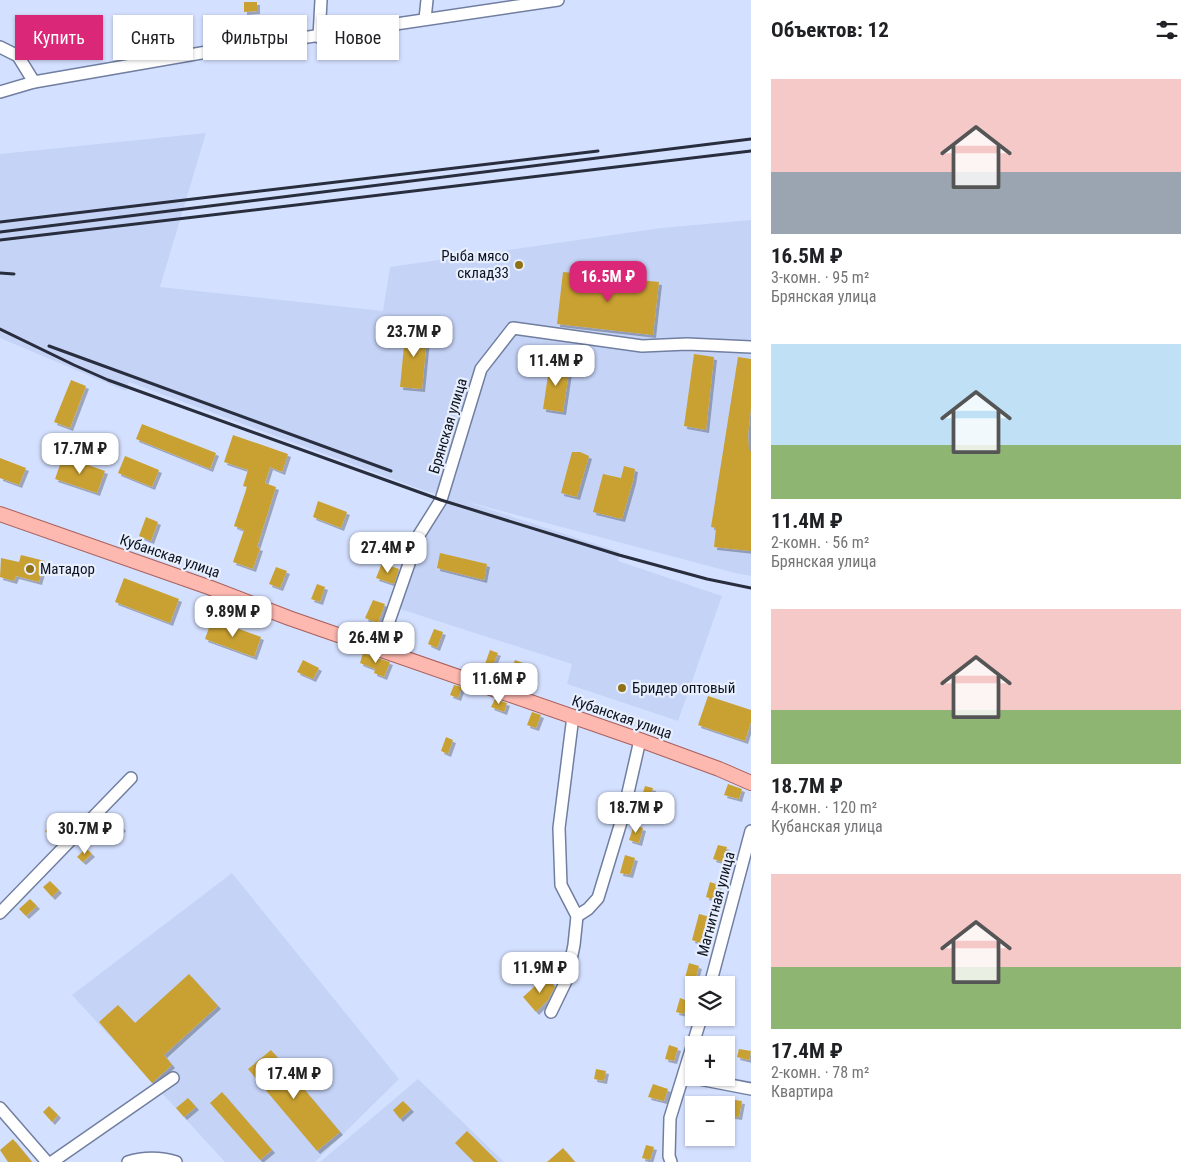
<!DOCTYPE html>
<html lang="ru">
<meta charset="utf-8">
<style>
:root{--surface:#fff;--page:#f2f2f2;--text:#202124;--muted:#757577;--accent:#db2777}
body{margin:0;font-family:"Roboto Condensed",sans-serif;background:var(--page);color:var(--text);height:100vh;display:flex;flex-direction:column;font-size:19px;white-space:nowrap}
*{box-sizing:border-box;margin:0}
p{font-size:16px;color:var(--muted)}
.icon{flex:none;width:28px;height:28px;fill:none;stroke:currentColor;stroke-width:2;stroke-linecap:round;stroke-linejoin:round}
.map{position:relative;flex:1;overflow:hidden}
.side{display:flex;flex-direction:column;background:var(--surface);width:450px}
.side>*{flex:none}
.guide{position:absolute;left:15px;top:15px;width:475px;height:45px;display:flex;gap:10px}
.tools{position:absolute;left:685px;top:976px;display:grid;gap:10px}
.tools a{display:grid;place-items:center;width:50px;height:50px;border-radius:0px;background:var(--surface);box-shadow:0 1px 4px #0004;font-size:25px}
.price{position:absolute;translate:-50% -42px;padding:0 11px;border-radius:10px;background:#fff;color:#222;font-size:16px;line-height:32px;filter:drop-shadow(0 1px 2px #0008)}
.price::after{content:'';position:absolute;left:50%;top:30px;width:15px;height:11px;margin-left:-8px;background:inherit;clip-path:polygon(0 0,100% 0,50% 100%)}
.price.on{background:var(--accent);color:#fff}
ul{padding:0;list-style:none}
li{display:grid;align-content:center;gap:10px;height:265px;padding:0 20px}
li span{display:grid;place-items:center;height:155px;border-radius:0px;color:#555}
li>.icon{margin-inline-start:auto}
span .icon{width:90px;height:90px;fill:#fffc;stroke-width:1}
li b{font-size:21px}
h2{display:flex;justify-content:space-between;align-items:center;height:60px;padding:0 20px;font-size:21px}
.pill{padding:0 18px;border-radius:0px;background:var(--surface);box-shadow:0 1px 4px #0004;font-size:18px;line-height:45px}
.pill.on{background:var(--accent);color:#fff}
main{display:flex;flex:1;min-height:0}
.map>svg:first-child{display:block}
.built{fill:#c5d3f7}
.building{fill:#c9a132;filter:url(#shadow)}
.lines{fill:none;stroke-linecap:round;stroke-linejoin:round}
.minor-casing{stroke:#707ea0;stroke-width:14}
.major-casing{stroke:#a85f5b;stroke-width:16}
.minor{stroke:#fff;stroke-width:11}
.major{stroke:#fdb8b0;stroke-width:14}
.rail{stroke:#282e3d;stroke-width:3}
.poi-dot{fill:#907116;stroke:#e7eefd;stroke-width:2}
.labels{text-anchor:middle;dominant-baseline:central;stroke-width:4.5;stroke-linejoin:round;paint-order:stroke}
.poi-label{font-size:15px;fill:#0d121f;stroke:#e7eefd;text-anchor:start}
.street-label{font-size:15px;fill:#0d121f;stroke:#e7eefd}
</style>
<main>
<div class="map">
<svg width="751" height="1162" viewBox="0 0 751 1162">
<defs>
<filter id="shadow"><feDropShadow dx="3" dy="3" stdDeviation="0" flood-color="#0004"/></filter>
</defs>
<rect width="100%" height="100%" fill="#d4e0ff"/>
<!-- built -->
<g class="built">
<path d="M206 133 160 287 383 311 390 267 661 228 751 220V576L735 573 464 501 620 552 618 561 722 596 678 721 567 684 572 664 400 609 440 495 425 491 129 382 126 391 0 338V154Z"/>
<path d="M232 873 399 1079 315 1162H225L72 995Z"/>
<path d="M418 1079 504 1162H320Z"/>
</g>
<!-- building -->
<g class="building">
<path d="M244 2H257V11L244 12Z"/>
<path d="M563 272 659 282 653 335 557 324Z"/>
<path d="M406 326 428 328 422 389 400 387Z"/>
<path d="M694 354 714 357 706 430 684 426Z"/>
<path d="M738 357 751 359V408L748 435 749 451H751V551L714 547 716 528 711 527Z"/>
<path d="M550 362 570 365 563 412 543 409Z"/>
<path d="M71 380 86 386 70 428 54 422Z"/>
<path d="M142 424 216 453 210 469 136 439Z"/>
<path d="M233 435 288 454 282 472 270 467 265 483 276 487 257 547 260 548 253 569 233 562 244 530 234 526 247 487 243 486 248 470 224 462Z"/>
<path d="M572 452H580L589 456 577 497 561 493Z"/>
<path d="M63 456 105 471 97 493 55 479Z"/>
<path d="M125 456 159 470 152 487 118 473Z"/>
<path d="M0 458 26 468 19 485 0 478Z"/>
<path d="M624 466 635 469 633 481 622 519 593 512 603 474 621 478Z"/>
<path d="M318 501 347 512 341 528 313 517Z"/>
<path d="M146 517 158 522 151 541 139 536Z"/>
<path d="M440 553 487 564 484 580 437 568Z"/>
<path d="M21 555 45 561 39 582 16 576 14 581 0 577 1 558 19 562Z"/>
<path d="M382 563 399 569 394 584 376 578Z"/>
<path d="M276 567 287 571 280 588 269 584Z"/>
<path d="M124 578 179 599 170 623 115 602Z"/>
<path d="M317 584 325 587 320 602 311 599Z"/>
<path d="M373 600 385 604 378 623 365 618Z"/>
<path d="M212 619 261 637 254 657 205 639Z"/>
<path d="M434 629 443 632 437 648 428 644Z"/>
<path d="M490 650 498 653 492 667 485 664Z"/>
<path d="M363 653 390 662 384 677 374 673 375 669 360 663Z"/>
<path d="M303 660 319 668 313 679 297 672Z"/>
<path d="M515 660 523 663 518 678 509 675Z"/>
<path d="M454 685 462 687 458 698 450 695Z"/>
<path d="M708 696 751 710V722L745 741 698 725Z"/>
<path d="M495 699 507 703 504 712 491 707Z"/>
<path d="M532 712 541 715 536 728 527 725Z"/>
<path d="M446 737 453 740 448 754 441 751Z"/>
<path d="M728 784 742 789 739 799 724 795Z"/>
<path d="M645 786 653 788 649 801 641 799Z"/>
<path d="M55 822 62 829 52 838 45 831Z"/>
<path d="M117 822 123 828 111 840 105 834Z"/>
<path d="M634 825 643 828 639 843 629 840Z"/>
<path d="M718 845 727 847 723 862 713 859Z"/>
<path d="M86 848 92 854 83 862 77 857Z"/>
<path d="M625 855 635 858 630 875 620 873Z"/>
<path d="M50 881 59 890 52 897 43 887Z"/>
<path d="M710 882 719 885 715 900 706 897Z"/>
<path d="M30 899 37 906 26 916 19 909Z"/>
<path d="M699 914 710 917 703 944 692 940Z"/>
<path d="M689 963 699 966 695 981 685 978Z"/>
<path d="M189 974 218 1006 164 1055 172 1065 152 1083 99 1022 118 1005 135 1023Z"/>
<path d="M546 976 555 987 548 1000 536 1012 523 997Z"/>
<path d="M680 998 688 1001 684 1014 676 1012Z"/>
<path d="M669 1045 678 1048 674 1061 665 1059Z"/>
<path d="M739 1049 751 1051 749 1060 737 1057Z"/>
<path d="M271 1050 340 1132 317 1151 248 1069Z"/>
<path d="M596 1069 606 1071 604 1081 594 1079Z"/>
<path d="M653 1084 668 1089 664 1101 648 1097Z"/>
<path d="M222 1092 272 1150 260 1160 210 1103Z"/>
<path d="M188 1098 196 1107 184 1117 176 1108Z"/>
<path d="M728 1099 742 1101 739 1117 726 1115Z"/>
<path d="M403 1101 411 1109 400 1119 393 1110Z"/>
<path d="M49 1106 58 1115 52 1122 43 1112Z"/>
<path d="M467 1131 498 1162H474L455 1143Z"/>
<path d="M13 1139 32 1162H8L0 1150Z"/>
<path d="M646 1145 654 1147 650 1160 642 1158Z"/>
<path d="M563 1148 575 1162H547Z"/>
</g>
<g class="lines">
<!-- minor casing -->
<g class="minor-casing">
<g id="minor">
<path d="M425 19 427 0"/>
<path d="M319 37 321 0"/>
<path d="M0 47 18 56 34 82"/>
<path d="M0 92 34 82 207 52 558 0"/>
<path d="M379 650 419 535 441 500 481 369 513 328 642 346 687 344 751 347"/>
<path d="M0 913 131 778"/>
<path d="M577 916 588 909 598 898 622 819 640 740"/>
<path d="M710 985 751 831"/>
<path d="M551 1012 567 979 574 945 577 916 561 885 559 828 573 716"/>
<path d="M694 1078 751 1089"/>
<path d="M0 1108 47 1162"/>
<path d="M52 1162 173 1078"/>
<path d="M128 1162C143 1157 161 1157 176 1162"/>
<path d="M671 1162 669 1156 670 1118 701 1018"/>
</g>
</g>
<!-- major casing -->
<g class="major-casing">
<path id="major" d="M0 514 211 588 289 618 640 740 719 769 751 783"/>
</g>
<!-- minor -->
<use href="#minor" class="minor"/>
<!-- major -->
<use href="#major" class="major"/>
<!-- rail -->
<g class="rail">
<path d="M0 222 598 151"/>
<path d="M0 232 751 139"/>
<path d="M0 240 751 151"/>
<path d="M0 273 14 274"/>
<path d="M0 329 74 365 108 380 441 500 619 555 707 579 751 588"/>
<path d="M49 346 391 471"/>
</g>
</g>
<!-- markers -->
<g class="poi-dot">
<circle cx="519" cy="265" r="5"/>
<circle cx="30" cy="569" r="5"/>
<circle cx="622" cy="688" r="5"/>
</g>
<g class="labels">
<!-- poi labels -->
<g class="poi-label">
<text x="509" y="256" text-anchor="end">Рыба мясо<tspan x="509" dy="17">склад33</tspan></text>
<text x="40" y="569">Матадор</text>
<text x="632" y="688">Бридер оптовый</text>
</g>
<!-- street labels -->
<g class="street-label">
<text transform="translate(448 426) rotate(-73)">Брянская улица</text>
<text transform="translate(170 556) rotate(19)">Кубанская улица</text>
<text transform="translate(622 717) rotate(19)">Кубанская улица</text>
<text transform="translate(716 904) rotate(-75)">Магнитная улица</text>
</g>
</g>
</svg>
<div class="tools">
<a><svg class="icon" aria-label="layers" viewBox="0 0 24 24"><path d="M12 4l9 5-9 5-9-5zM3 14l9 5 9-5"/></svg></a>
<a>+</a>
<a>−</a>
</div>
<b class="price on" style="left:608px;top:303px">16.5M ₽</b>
<b class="price" style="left:414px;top:358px">23.7M ₽</b>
<b class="price" style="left:556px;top:387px">11.4M ₽</b>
<b class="price" style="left:80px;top:475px">17.7M ₽</b>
<b class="price" style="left:388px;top:574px">27.4M ₽</b>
<b class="price" style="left:233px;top:638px">9.89M ₽</b>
<b class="price" style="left:376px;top:664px">26.4M ₽</b>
<b class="price" style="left:499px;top:705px">11.6M ₽</b>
<b class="price" style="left:636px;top:834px">18.7M ₽</b>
<b class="price" style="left:85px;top:855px">30.7M ₽</b>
<b class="price" style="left:540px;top:994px">11.9M ₽</b>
<b class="price" style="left:294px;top:1100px">17.4M ₽</b>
<div class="guide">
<a class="pill on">Купить</a>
<a class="pill">Снять</a>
<a class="pill">Фильтры</a>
<a class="pill">Новое</a>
</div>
</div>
<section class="side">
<h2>Объектов: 12<svg class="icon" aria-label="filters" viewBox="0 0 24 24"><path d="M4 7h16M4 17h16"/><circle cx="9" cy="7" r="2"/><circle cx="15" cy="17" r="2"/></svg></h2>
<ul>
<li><span style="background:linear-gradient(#f6c9c9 60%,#9aa5b1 0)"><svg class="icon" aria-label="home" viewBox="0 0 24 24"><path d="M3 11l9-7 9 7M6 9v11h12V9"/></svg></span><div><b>16.5M ₽</b><p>3-комн. · 95 m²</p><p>Брянская улица</p></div></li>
<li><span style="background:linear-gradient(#bfe0f5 65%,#8fb573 0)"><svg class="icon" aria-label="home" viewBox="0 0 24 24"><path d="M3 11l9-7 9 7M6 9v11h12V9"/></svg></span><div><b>11.4M ₽</b><p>2-комн. · 56 m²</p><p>Брянская улица</p></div></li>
<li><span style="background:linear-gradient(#f6c9c9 65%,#8fb573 0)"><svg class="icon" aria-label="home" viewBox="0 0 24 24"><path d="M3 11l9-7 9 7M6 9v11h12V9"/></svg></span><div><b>18.7M ₽</b><p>4-комн. · 120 m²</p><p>Кубанская улица</p></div></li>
<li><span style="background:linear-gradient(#f6c9c9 60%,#8fb573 0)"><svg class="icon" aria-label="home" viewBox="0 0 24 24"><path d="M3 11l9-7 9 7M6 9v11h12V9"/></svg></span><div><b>17.4M ₽</b><p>2-комн. · 78 m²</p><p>Квартира</p></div></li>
</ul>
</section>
</main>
